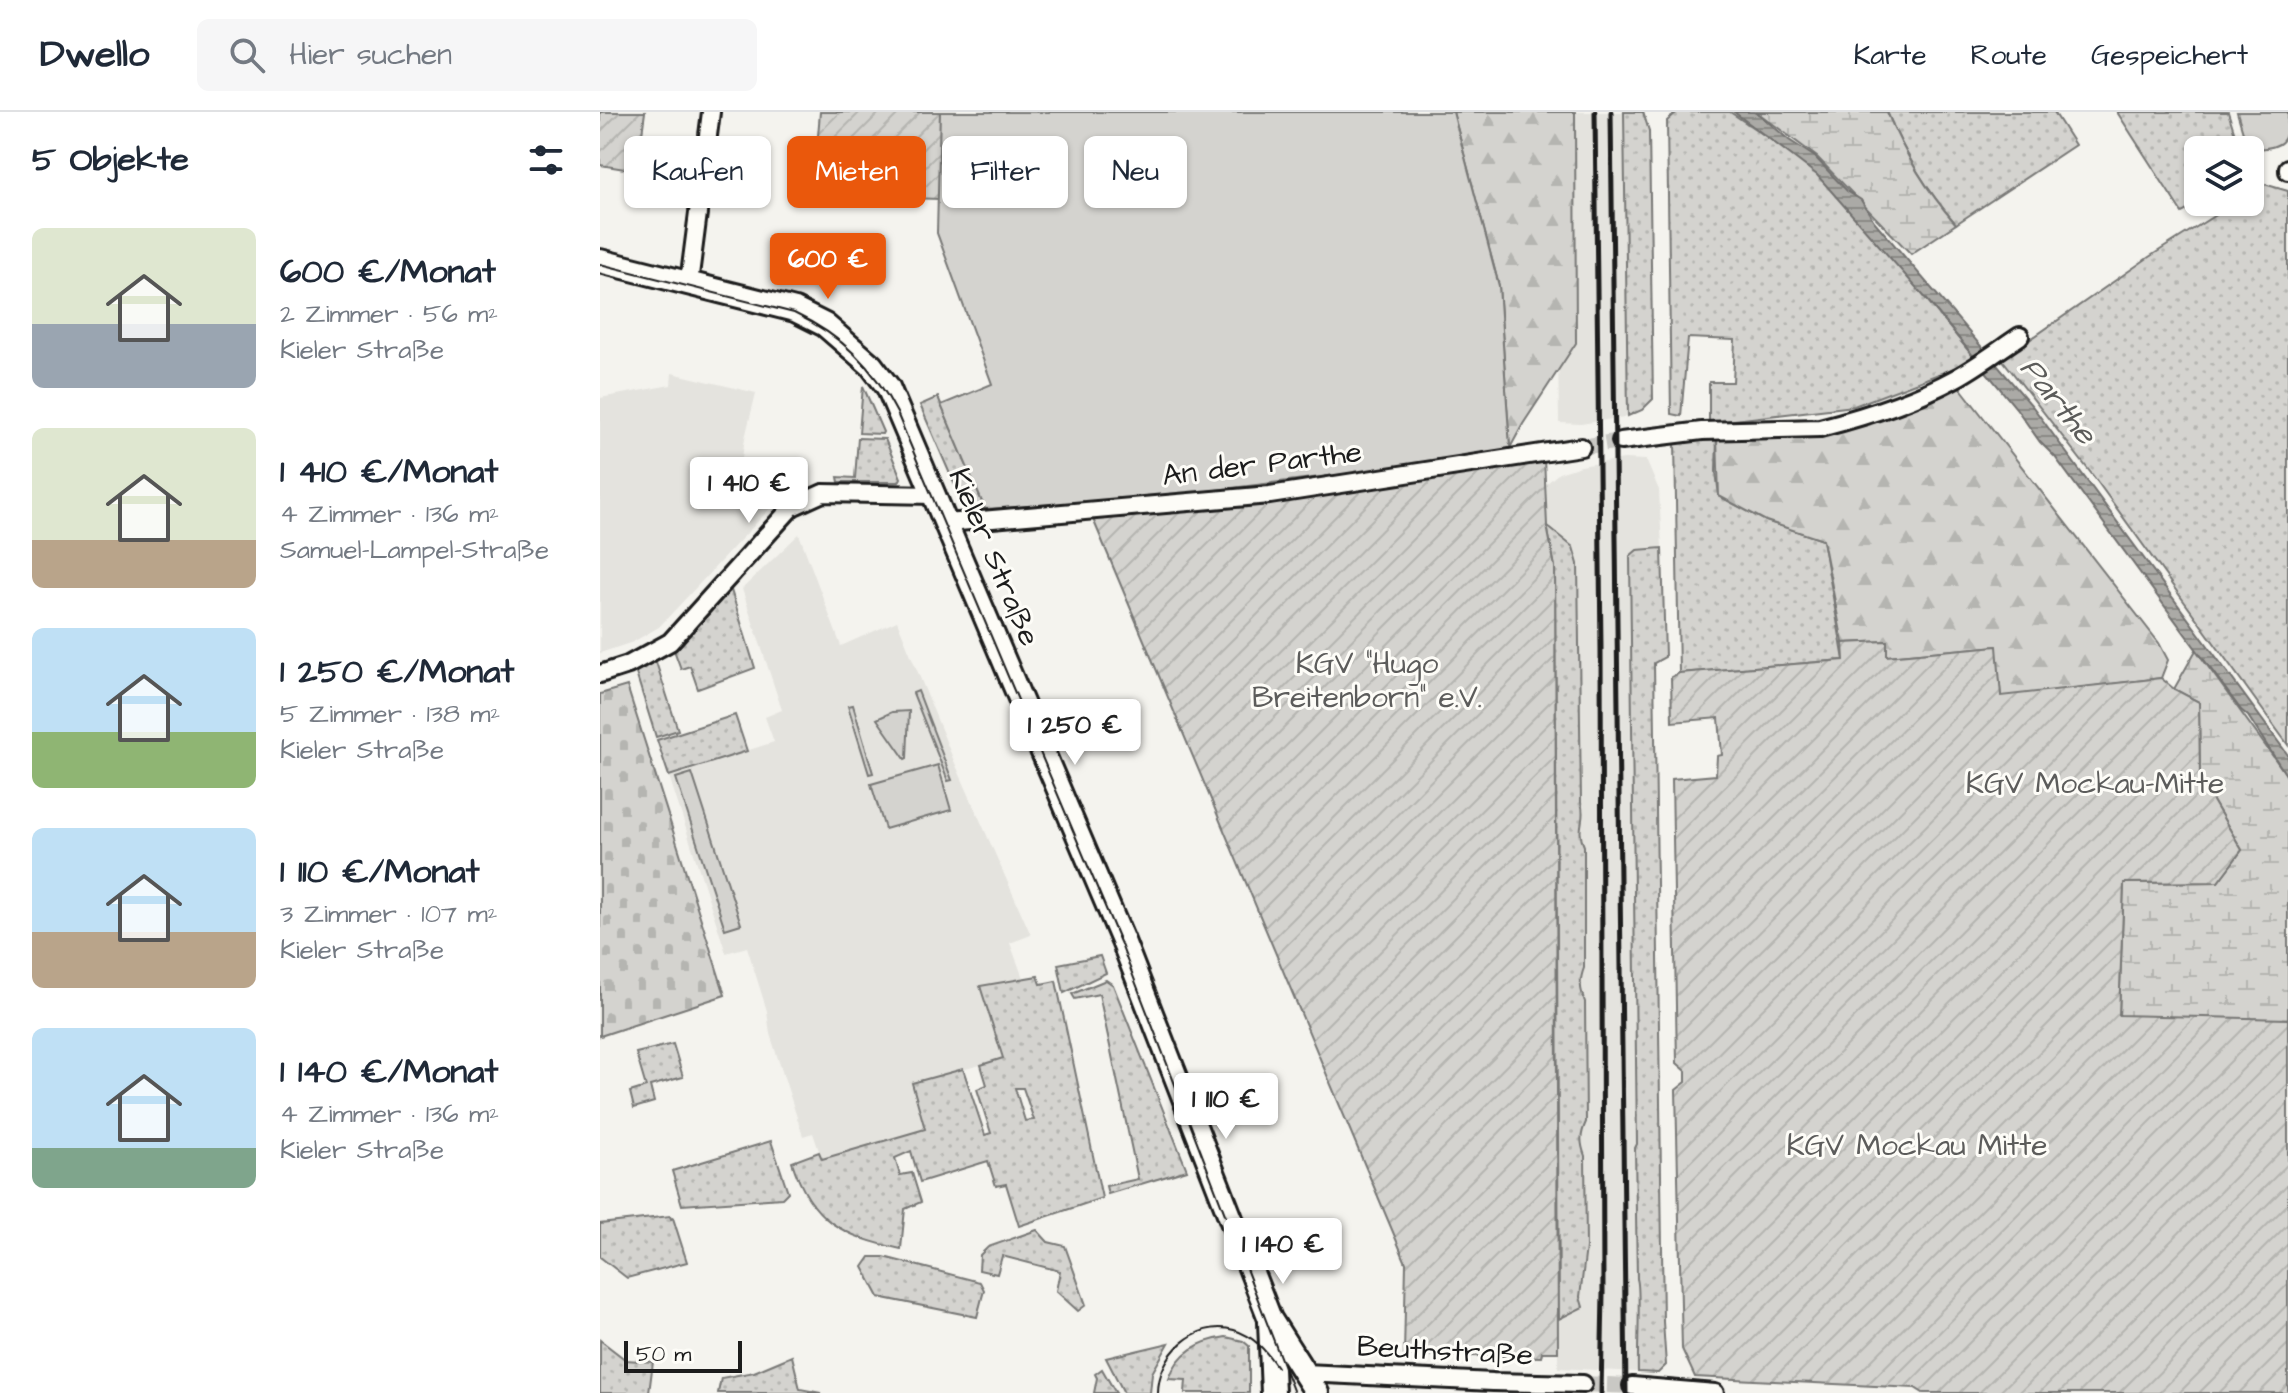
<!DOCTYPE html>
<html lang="de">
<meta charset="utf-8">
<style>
:root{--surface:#fff;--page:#f6f6f7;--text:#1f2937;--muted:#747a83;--line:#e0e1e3;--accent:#ea580c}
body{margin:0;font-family:"Architects Daughter",sans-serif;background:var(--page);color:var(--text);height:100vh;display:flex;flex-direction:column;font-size:30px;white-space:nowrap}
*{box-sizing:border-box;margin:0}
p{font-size:26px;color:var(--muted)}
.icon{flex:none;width:44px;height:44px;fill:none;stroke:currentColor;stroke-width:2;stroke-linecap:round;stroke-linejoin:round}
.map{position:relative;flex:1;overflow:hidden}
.side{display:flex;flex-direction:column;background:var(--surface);width:600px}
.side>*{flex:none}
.top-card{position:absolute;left:24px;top:24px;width:760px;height:72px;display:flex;gap:16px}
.controls{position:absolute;left:1584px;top:24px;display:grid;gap:16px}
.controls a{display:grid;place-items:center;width:80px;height:80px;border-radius:12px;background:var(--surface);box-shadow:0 2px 6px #0004;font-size:40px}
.scale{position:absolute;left:24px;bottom:20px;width:118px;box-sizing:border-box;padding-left:8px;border:4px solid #1c1c1c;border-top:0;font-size:22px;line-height:28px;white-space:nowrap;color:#1c1c1c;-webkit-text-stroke:6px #fdfcf7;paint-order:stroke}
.price{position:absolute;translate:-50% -68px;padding:0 18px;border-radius:8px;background:#fff;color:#222;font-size:26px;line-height:52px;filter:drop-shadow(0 2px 4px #0008)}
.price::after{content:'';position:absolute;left:50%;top:48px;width:24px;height:18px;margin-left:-12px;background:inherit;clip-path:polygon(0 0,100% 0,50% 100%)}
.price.current{background:var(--accent);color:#fff}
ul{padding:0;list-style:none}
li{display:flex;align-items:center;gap:24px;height:200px;padding:0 32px}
li span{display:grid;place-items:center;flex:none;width:224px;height:160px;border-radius:12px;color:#555}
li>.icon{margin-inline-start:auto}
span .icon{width:96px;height:96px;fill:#fffc;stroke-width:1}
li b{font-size:34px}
h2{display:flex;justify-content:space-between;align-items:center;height:96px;padding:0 32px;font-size:34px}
.pill{padding:0 28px;border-radius:12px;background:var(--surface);box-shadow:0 2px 6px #0004;font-size:28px;line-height:72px}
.pill.current{background:var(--accent);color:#fff}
header{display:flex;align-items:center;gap:48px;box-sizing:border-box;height:112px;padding:0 40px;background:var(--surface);border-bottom:2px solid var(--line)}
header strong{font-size:38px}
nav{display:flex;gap:44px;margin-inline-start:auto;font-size:28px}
.search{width:560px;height:72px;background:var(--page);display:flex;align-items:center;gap:20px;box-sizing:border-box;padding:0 28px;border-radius:12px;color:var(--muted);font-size:30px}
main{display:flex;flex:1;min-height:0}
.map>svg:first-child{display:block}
.built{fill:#e4e3de}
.grass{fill:url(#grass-dots);stroke:#787876;stroke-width:2;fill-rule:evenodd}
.forest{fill:url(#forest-firs);stroke:#787876;stroke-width:2}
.wetland{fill:url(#wetland-marsh);stroke:#787876;stroke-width:2}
.cemetery{fill:url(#cemetery-stones);stroke:#787876;stroke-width:2}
.garden{fill:url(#garden-furrows);stroke:#787876;stroke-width:2}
.pitch{fill:#d4d3cf;stroke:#787876;stroke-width:2}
.water{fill:url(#water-rules);stroke:#72716f;stroke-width:2}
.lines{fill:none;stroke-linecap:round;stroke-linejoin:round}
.street-tunnel{stroke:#c9c8c4;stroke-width:16;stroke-dasharray:16 8;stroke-linecap:butt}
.street-casing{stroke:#1c1c1c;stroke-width:22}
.secondary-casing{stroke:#1c1c1c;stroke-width:28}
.street{stroke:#fdfcf7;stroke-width:16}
.secondary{stroke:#fdfcf7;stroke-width:22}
.tram{stroke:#1c1c1c;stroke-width:2}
.rail{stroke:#1c1c1c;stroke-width:5}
.labels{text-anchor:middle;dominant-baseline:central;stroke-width:6;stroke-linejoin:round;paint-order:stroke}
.street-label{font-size:30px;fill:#1c1c1c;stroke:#fdfcf7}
.park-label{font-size:30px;fill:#5c5c5b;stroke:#fdfcf7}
.water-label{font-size:32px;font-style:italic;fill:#5c5c5a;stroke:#fdfcf7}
</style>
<header>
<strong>Dwello</strong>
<div class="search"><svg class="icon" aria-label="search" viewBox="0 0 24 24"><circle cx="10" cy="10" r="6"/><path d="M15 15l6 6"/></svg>Hier suchen</div>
<nav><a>Karte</a><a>Route</a><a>Gespeichert</a></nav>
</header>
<main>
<section class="side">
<h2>5 Objekte<svg class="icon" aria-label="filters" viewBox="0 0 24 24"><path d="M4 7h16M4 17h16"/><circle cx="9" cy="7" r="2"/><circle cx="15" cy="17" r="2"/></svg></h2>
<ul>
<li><span style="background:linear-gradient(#dfe7d0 60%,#9aa5b1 0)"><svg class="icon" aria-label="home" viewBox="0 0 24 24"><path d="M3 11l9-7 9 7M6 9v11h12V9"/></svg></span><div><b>600 €/Monat</b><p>2 Zimmer · 56 m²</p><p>Kieler Straße</p></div></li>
<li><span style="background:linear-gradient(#dfe7d0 70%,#b9a48a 0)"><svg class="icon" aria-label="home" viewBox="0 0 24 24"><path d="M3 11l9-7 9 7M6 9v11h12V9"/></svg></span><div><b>1 410 €/Monat</b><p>4 Zimmer · 136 m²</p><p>Samuel-Lampel-Straße</p></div></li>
<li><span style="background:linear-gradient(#bfe0f5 65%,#8fb573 0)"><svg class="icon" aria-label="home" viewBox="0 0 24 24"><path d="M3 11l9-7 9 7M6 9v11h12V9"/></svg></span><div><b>1 250 €/Monat</b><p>5 Zimmer · 138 m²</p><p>Kieler Straße</p></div></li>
<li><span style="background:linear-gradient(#bfe0f5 65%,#b9a48a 0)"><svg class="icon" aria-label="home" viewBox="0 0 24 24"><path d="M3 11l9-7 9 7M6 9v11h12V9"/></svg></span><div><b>1 110 €/Monat</b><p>3 Zimmer · 107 m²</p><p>Kieler Straße</p></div></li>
<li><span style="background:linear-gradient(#bfe0f5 75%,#7fa58c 0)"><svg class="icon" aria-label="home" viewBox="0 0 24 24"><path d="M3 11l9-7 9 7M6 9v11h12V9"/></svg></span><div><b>1 140 €/Monat</b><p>4 Zimmer · 136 m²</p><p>Kieler Straße</p></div></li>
</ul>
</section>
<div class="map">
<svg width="1688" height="1281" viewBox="0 0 1688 1281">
<defs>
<pattern id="grass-dots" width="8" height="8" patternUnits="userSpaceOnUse" patternTransform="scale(2)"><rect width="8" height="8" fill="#d4d3cf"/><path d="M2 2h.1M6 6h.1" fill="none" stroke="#b5b5b1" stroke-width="1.8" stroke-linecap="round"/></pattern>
<pattern id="forest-firs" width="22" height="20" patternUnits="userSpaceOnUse" patternTransform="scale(2)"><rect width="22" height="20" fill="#d4d3cf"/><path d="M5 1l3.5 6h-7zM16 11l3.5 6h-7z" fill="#b5b5b1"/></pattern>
<pattern id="wetland-marsh" width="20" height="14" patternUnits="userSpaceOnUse" patternTransform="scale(2)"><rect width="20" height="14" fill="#d4d3cf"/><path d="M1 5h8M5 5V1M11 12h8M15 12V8" fill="none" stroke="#b5b5b1"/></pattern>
<pattern id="cemetery-stones" width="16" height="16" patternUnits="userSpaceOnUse" patternTransform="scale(2)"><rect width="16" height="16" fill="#d4d3cf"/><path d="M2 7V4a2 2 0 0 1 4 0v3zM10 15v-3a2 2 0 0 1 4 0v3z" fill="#b5b5b1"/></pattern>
<pattern id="garden-furrows" width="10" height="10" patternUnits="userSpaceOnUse" patternTransform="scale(2)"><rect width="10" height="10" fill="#d4d3cf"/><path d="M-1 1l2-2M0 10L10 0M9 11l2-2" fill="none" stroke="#b5b5b1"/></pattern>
<pattern id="water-rules" width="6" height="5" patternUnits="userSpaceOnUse" patternTransform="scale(2)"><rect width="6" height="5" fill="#abaaa6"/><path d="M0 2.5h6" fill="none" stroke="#8a8a86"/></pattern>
</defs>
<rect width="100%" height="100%" fill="#f4f3ee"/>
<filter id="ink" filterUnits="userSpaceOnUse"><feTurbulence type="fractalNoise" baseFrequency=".0125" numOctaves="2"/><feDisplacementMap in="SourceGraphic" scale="16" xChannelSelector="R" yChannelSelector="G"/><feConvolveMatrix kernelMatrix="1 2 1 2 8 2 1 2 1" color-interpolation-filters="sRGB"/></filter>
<g filter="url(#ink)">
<!-- built -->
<g class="built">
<path d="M955 0H1043L1049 19 1053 287 1042 298 1024 305 981 312 959 311Z"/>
<path d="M72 261 156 281 145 326 140 359 177 362 176 390 59 515 33 530 0 541V286L71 273Z"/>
<path d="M1024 347 1046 348 1059 378 1062 436 1065 545 1054 551 1063 1210 1066 1253 1058 1261 958 1256 955 455 947 414 946 372 959 361 981 354Z"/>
<path d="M199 422 241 534 297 509 354 649 431 823 410 831 423 866 380 874 403 947 313 971 326 1017 222 1048 213 1021 203 1024 170 922 167 899 147 835 126 841 69 664 174 630 165 605 182 598 142 477Z"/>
</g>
<!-- grass -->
<g class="grass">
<path d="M1024 0H1043L1049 19 1053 287 1042 298 1028 304Z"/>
<path d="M1077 0H1130L1211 55 1254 98 1376 248 1254 294 1109 311V270H1133L1135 228 1088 226 1081 304 1071 302 1067 9Z"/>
<path d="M1287 0H1454L1475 33 1356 112C1327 79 1304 41 1287 0Z"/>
<path d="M1517 0H1628L1640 38H1598V90H1602L1582 101Z"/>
<path d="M1664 72 1688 79V633L1494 365 1402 247 1549 145 1636 90H1650V81Z"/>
<path d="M263 274 283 320 282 322 259 321Z"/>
<path d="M338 285 385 397 366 399 320 293Z"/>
<path d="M258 326 285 327 301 366 299 370H239L238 365 255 366Z"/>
<path d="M1117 326 1116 359 1119 384 1166 409 1223 428 1244 548 1079 561 1075 330Z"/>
<path d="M947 414 973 435 978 452 981 691C987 707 975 715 984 734V856C979 869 980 877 985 890L986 1010C980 1023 980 1031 985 1044L986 1135 980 1185 983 1195 959 1207 955 455Z"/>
<path d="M1062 436 1065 545 1054 551 1063 1210 1066 1253 1058 1261 1038 1260C1037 1243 1041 1175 1037 1167L1035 1036 1037 1032 1030 444 1037 438Z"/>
<path d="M131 478 155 556 98 577 90 554 81 557 74 538Z"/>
<path d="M56 550 78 618 56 625 35 558Z"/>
<path d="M135 603 147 639 69 664 57 628Z"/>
<path d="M500 844 506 861 464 881 458 852Z"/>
<path d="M438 864 441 872 456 869 502 1086 419 1114 406 1072 396 1074 388 1049 320 1070 311 1039 295 1046 300 1063 312 1061 321 1090 305 1097 301 1137C243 1124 211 1110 192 1050L219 1040 222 1047 325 1017 312 971 363 957 385 1023 391 1021 377 977 387 973 381 953 403 946 380 874ZM415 976H423L434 1008 425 1009Z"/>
<path d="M506 868 513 873 587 1058 508 1082 506 1074 538 1067 499 882 475 887 472 882Z"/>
<path d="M73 932 83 965 50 974 54 990 34 996 30 980 46 975 36 941Z"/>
<path d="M171 1029 188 1080 182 1086 82 1093 72 1059Z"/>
<path d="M70 1104 71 1107 73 1106 87 1150 27 1166 0 1145V1112Z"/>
<path d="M437 1118 448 1130 465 1134 486 1193 478 1199 456 1179 460 1159 402 1144 397 1162 379 1158 380 1143 388 1135Z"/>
<path d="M270 1145H284L380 1170 384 1178 377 1205 279 1185 263 1155Z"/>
<path d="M626 1225 643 1229 649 1234V1281H585L586 1268 569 1267C578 1240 599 1229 626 1225Z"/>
<path d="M0 1228 26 1248 53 1250 49 1281H0Z"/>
<path d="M569 1231 552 1261 550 1281H524L506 1246Z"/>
<path d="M192 1244 200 1277 221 1281H118L121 1266 154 1260Z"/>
<path d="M502 1257 514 1278 516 1281H494L497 1266 495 1262Z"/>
</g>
<!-- forest -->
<g class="forest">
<path d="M853 0H975L976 231 923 312 910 336 899 174Z"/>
<path d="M1359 274 1559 531 1568 548 1561 566 1401 585 1396 534 1287 544 1286 529 1243 531 1223 428 1166 409 1119 384 1117 326 1237 319 1315 294Z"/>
</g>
<!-- wetland -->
<g class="wetland">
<path d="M1157 0H1287C1304 41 1327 79 1356 112L1311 142 1217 45Z"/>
<path d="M1596 538 1688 665V982L1519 903 1524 771 1618 770 1642 738 1600 667 1599 590 1574 577Z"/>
</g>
<!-- cemetery -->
<path class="cemetery" d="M27 574 125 883 0 924V582Z"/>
<!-- garden -->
<g class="garden">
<path d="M0 0H45L37 59 0 53Z"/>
<path d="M220 0H340L339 87 213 83Z"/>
<path d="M944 346 947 414 955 455 958 1240H942L941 1245 804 1243 806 1151 493 407 671 390Z"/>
<path d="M1287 529V544L1397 534 1401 584 1561 566 1574 577 1599 590 1600 667 1642 738 1618 770 1524 771 1519 903 1688 907V1281H1323L1315 1276 1095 1265 1082 1237 1076 978 1086 970V959L1077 951 1072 667 1116 663 1117 644 1122 643 1119 606 1072 610 1071 565 1079 561 1244 548 1243 531Z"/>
</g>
<!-- pitch -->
<g class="pitch">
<path d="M340 0H853L899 174 910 336 877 346 541 387 385 397 341 293 392 272 337 121Z"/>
<path d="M1637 0H1688C1688 29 1685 36 1654 37L1645 27Z"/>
<path d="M318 579 352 668 348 669 313 581Z"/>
<path d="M253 593 273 661 269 662 248 594Z"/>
<path d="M309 599 307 646 305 647 277 607 292 600Z"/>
<path d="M338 653 351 698 285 717 271 672Z"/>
<path d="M92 661 141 812 125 817 76 666Z"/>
</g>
<!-- water -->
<path class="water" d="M1134 0H1154L1160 3 1189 28 1215 45 1247 79 1261 88 1274 109 1433 295 1688 643V666L1648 604 1641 598 1455 345 1440 330 1416 296 1329 190 1217 63Z"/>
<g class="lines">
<!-- street-tunnel -->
<g class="street-tunnel">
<path d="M981 335 1021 329"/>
<path d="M983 1272 1032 1274"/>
</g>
<!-- street casing -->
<g class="street-casing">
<g id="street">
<path d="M1688 56V59"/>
<path d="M89 171 111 0"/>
<path d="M1021 329 1102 319 1220 316C1267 304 1314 289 1356 266 1378 254 1399 238 1420 224"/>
<path d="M347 411 670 383 981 335"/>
<path d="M0 562 28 553 70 530 192 395 223 381 335 383"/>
<path d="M705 1261 893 1270 983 1272"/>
<path d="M1032 1274 1115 1281"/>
</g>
</g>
<!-- secondary casing -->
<g class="secondary-casing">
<g id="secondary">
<path d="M0 149 195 198 225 213 271 253 288 275 523 829 670 1207 717 1281"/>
<path d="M670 1210 673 1281"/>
</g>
</g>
<!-- street -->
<use href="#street" class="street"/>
<!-- secondary -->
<use href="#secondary" class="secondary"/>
<!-- tram -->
<g class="tram">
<path d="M0 152 194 201C242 224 273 254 297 301L520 830 694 1281"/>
<path d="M558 1281C558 1243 595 1207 634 1218 654 1224 666 1239 677 1255"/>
</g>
<!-- rail -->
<g class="rail">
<path d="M995 0 1001 537 1003 1182 1001 1281"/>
<path d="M1011 0 1026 1281"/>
</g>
</g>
</g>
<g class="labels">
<!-- street labels -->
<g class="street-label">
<text transform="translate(662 352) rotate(-7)">An der Parthe</text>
<text transform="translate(394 445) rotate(67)">Kieler Straße</text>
<text transform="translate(845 1239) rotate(3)">Beuthstraße</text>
</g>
<!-- park labels -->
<g class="park-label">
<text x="767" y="552">KGV "Hugo<tspan x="767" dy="34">Breitenborn" e.V.</tspan></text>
<text x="1495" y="672">KGV Mockau-Mitte</text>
<text x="1317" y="1034">KGV Mockau Mitte</text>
</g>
<!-- water labels -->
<g class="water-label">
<text transform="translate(1458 289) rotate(51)">Parthe</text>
</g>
</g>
</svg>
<div class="controls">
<a><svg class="icon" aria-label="layers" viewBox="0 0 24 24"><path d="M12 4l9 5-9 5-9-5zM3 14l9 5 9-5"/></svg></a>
</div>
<div class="scale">50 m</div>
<b class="price current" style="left:228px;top:189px">600 €</b>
<b class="price" style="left:149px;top:413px">1 410 €</b>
<b class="price" style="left:475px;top:655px">1 250 €</b>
<b class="price" style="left:626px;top:1029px">1 110 €</b>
<b class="price" style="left:683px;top:1174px">1 140 €</b>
<div class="top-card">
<a class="pill">Kaufen</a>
<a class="pill current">Mieten</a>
<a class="pill">Filter</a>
<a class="pill">Neu</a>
</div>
</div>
</main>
